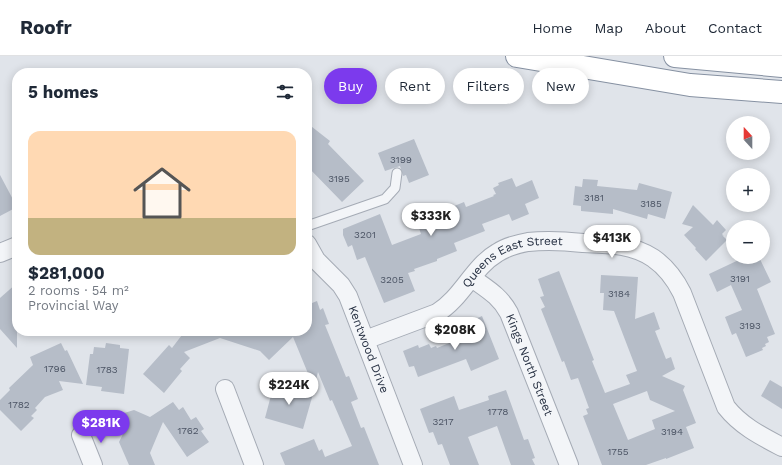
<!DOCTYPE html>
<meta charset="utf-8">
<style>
:root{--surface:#fff;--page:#f2f2f3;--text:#1f2937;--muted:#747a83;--line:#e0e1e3;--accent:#7c3aed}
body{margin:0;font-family:"Work Sans",sans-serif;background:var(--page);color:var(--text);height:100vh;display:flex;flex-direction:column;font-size:15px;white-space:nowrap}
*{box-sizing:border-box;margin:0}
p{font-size:13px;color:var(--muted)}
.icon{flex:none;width:22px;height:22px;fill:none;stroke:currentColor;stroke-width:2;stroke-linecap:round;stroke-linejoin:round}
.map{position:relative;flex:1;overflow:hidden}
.details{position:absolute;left:12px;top:12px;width:300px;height:268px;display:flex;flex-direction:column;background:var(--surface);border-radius:16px;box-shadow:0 2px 10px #0003}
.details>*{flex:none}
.hud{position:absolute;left:324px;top:12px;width:380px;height:36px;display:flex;gap:8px}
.needle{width:26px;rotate:339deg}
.buttons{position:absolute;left:726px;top:60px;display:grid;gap:8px}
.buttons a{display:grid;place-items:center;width:44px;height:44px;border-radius:50%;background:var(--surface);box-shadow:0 2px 10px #0003;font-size:20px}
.price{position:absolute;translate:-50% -34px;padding:0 9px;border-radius:14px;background:#fff;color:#222;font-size:13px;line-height:26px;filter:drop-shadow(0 1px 2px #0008)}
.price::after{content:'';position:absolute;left:50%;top:24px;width:12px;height:9px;margin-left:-6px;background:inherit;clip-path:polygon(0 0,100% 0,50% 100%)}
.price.on{background:var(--accent);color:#fff}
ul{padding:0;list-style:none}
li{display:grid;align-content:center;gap:8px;height:212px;padding:0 16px}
li span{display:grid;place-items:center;height:124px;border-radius:12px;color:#555}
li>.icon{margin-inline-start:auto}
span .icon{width:72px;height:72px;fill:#fffc;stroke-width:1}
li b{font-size:17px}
h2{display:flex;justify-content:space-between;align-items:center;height:48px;padding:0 16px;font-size:17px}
.pill{padding:0 14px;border-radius:18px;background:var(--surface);box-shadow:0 2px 10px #0003;font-size:14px;line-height:36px}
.pill.on{background:var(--accent);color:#fff}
header{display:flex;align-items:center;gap:24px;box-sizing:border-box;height:56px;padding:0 20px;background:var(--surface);border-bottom:1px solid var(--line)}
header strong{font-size:19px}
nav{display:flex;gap:22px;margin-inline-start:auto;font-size:14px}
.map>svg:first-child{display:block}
.building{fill:#b6bdc8;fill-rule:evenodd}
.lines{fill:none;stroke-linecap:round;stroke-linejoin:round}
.service-casing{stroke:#a5abb5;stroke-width:11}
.minor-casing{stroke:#a5abb5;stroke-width:20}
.motorway-casing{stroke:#8691a2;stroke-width:24}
.service{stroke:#f3f5f8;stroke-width:9}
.minor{stroke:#f3f5f8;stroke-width:18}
.motorway{stroke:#fff;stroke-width:22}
.labels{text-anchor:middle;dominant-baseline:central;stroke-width:3.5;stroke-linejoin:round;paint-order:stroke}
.number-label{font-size:10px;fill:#4b5464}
.street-label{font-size:12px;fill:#273143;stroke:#eff3f7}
</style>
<header>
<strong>Roofr</strong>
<nav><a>Home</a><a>Map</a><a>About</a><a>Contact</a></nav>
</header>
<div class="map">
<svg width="782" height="409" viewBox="0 0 782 409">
<rect width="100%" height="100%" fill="#e0e4ea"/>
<!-- building -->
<g class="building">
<path d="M307 67 330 85 328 88 364 125 342 146 307 110Z"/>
<path d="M414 83 429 119 409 127 406 119 403 120 400 110 385 115 378 97Z"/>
<path d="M0 119 17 151 0 160Z"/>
<path d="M512 122 516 131 532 124 539 142 525 148 529 158 512 165 509 158 482 168 485 175 454 187 457 195 437 203V205L414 213 415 215 408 217 415 235 384 247 365 201 357 204 352 189 348 191 343 179V173L380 158 392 189 421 178 417 166 448 155 447 153 464 146 466 151 494 140 493 139 496 138 493 132 499 129 498 127Z"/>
<path d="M583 123 598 124 597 130 637 134 639 127 672 136 665 163 648 158 647 163 613 153V158L581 155V150L573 149 575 130 582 131Z"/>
<path d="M693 149 713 169 717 164 726 174 722 178 724 180 722 179 727 184 706 205 695 193 696 192 684 179 693 171 682 168Z"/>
<path d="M745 201H759L771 226 757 233 775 278 767 281 769 286 765 288 766 290 762 292 763 294 746 301 736 277 732 279 725 261 742 254 731 229 717 236 709 218Z"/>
<path d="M559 215 594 304 592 305 605 337 630 328 626 319 637 315 614 255 603 254 604 237H600L601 219 638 221 635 263 654 256 660 273 655 275 666 303 671 301 675 313 662 320 685 330 683 334 696 367 686 371 694 392 666 403V402L646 409H602L583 360 588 358 586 353 589 352 578 322 571 324 564 305 562 306 541 253 545 251 540 241 544 240 538 223ZM647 335 650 344 675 355 652 364 655 373 628 384 613 348Z"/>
<path d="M17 227V292L0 273V242Z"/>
<path d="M317 245 320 254 323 252 329 268 325 269 346 321 349 320 358 343 351 346 361 372 364 371 379 409H285L280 397 314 383 319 395 322 393 325 401 352 390 332 344 330 345 318 316 314 332 293 281 269 304 260 295 220 282 184 296 190 302 180 313 182 315 164 337 143 318 169 289 172 292 185 275H307V249Z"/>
<path d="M482 260 499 303 471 315 466 303 418 321 414 310 409 311 403 295 418 289 419 292 429 288 431 292 436 290 437 292 471 278 467 267Z"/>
<path d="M61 287 65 295 67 294 83 328 59 325 63 334 45 341 35 352 37 354 31 360 34 362 21 375 0 354V344L10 334 9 332 33 309 30 301Z"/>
<path d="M106 287 120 289V292L129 293 124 338 101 335 102 331 86 329 90 298H93L94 291 105 292Z"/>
<path d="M770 324 782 331V353L761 340Z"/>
<path d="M274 328 313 338 303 373 265 362Z"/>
<path d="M506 334 524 384 528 383 535 402 532 403 535 409H511L497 370 468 381 479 409H450L442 388 438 389 433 376 429 377 420 353 454 340 459 354 489 344 488 340Z"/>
<path d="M173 346 179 354 183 351 191 364 196 361 204 373 201 375 209 386 187 401 163 366 150 397 155 409H129L119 386 126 372 123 371 124 367 121 358 134 354 150 361Z"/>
</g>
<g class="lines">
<!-- service casing -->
<g class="service-casing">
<path id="service" d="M307 170 385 143 395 132 397 117"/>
</g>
<!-- minor casing -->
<g class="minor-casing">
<g id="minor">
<path id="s1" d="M307 188 316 204 341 229 348 240 413 409"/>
<path d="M0 197 17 190"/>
<path id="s2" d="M472 222C487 233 500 240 509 257L569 409"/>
<path id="s3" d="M365 284 437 257C462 242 473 211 497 197 506 191 517 188 528 186 546 184 565 185 583 187 608 188 632 188 653 202 666 211 675 223 682 237L726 351C741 370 761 380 782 391"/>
<path d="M225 333 254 409"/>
<path d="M81 379 93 409"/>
</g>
</g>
<!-- motorway casing -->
<g class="motorway-casing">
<g id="motorway">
<path d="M517 0 690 29 782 36"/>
<path d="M675 0 782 10"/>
</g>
</g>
<!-- service -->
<use href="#service" class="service"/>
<!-- minor -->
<use href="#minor" class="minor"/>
<!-- motorway -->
<use href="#motorway" class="motorway"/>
</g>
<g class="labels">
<!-- number labels -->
<g class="number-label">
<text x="401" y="103">3199</text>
<text x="339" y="122">3195</text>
<text x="594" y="141">3181</text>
<text x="651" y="147">3185</text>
<text x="365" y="178">3201</text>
<text x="740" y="222">3191</text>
<text x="392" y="223">3205</text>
<text x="619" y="237">3184</text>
<text x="750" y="269">3193</text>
<text x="55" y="312">1796</text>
<text x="107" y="313">1783</text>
<text x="19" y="348">1782</text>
<text x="498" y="355">1778</text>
<text x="443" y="365">3217</text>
<text x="188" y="374">1762</text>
<text x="672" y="375">3194</text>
<text x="618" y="395">1755</text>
</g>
<!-- street labels -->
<g class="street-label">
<text stroke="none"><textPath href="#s3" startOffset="173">Queens East Street</textPath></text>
<text stroke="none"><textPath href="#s1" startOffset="124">Kentwood Drive</textPath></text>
<text stroke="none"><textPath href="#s2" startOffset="107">Kings North Street</textPath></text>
</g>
</g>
</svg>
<div class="buttons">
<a><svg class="needle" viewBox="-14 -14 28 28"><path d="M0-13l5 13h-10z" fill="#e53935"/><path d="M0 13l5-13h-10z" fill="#747a83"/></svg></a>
<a>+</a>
<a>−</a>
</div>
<b class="price" style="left:431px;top:181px">$333K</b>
<b class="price" style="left:612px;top:203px">$413K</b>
<b class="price" style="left:455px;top:295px">$208K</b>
<b class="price" style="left:289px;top:350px">$224K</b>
<b class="price on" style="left:101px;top:388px">$281K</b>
<div class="hud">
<a class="pill on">Buy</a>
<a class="pill">Rent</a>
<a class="pill">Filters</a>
<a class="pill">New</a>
</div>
<section class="details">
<h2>5 homes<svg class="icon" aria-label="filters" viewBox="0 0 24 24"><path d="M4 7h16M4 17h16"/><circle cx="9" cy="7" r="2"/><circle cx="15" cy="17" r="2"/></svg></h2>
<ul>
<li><span style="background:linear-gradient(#ffd9b3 70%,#c2b280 0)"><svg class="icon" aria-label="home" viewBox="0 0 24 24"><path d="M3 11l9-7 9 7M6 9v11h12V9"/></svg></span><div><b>$281,000</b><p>2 rooms · 54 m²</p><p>Provincial Way</p></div></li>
</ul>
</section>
</div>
